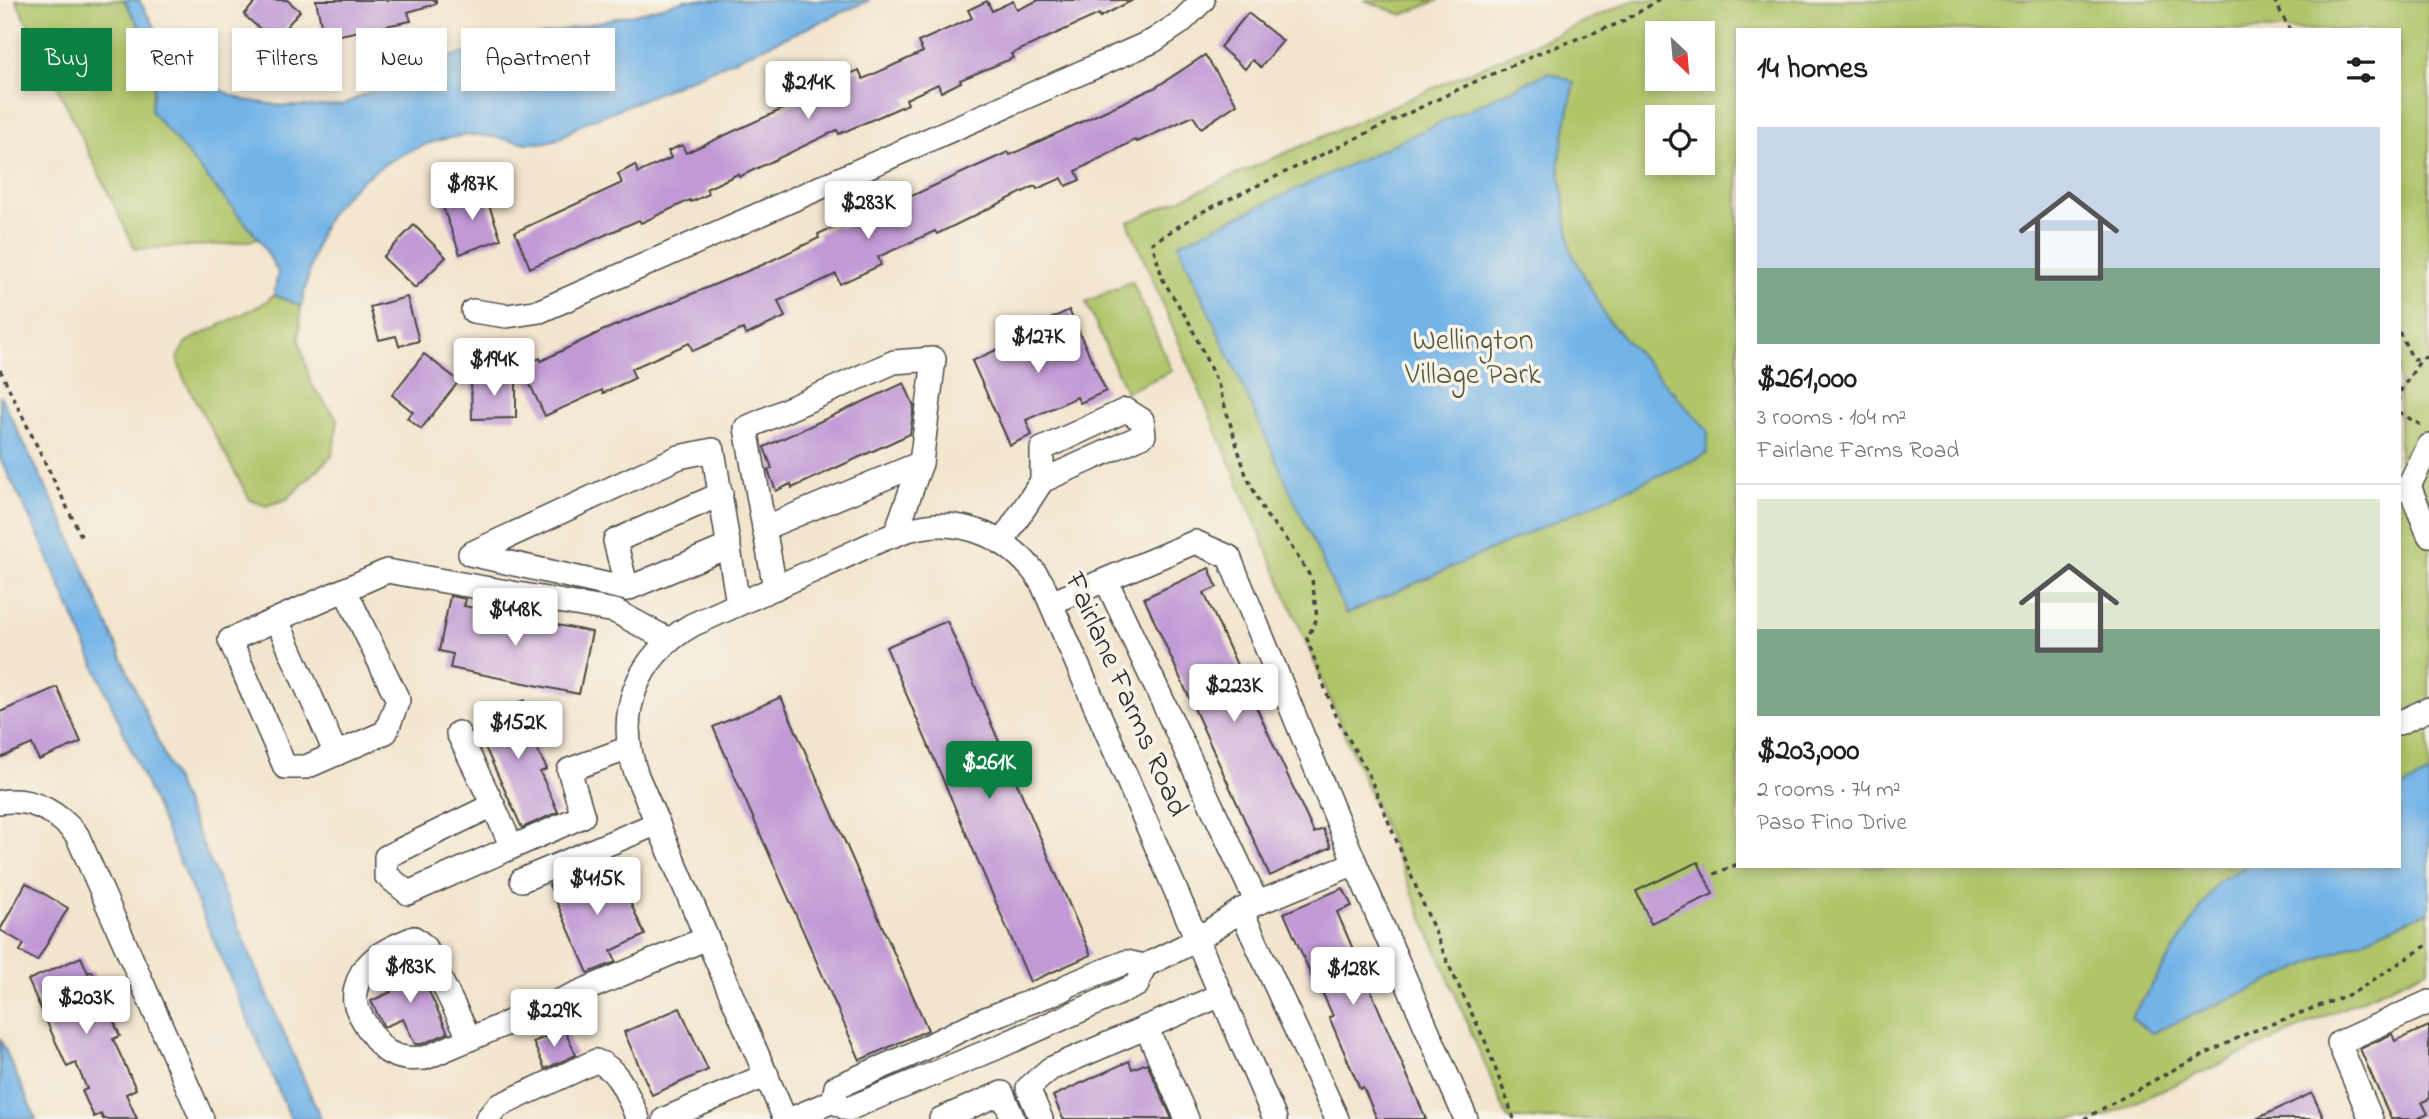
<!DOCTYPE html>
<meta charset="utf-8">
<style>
:root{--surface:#fff;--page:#f6f6f6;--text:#202124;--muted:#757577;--line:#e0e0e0;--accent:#0b8043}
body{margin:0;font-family:"Indie Flower",sans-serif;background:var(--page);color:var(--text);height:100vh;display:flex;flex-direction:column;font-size:26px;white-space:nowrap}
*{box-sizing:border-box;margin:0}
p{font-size:23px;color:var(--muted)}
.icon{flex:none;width:38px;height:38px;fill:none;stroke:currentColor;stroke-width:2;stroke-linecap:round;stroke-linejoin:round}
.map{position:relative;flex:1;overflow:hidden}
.details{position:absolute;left:1736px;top:28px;width:665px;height:840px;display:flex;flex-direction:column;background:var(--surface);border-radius:0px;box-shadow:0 4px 10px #0003}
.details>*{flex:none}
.top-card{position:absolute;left:21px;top:28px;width:665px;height:63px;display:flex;gap:14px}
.needle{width:46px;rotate:154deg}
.tools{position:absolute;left:1645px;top:21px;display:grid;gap:14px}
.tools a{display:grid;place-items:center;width:70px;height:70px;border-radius:0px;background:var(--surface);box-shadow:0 4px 10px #0003;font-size:35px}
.price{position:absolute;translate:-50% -60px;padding:0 16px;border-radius:7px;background:#fff;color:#222;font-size:23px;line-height:46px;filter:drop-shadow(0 2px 4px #0008)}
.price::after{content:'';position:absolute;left:50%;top:42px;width:21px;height:16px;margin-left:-10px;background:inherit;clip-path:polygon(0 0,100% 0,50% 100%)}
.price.selected{background:var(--accent);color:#fff}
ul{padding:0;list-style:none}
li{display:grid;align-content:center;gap:14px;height:371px;padding:0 21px}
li+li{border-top:2px solid var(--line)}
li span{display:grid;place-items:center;height:217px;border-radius:0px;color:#555}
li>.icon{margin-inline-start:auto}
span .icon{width:126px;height:126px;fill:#fffc;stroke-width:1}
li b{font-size:30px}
h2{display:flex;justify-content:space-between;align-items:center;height:84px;padding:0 21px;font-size:30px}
.chip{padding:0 24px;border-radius:0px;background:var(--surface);box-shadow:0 4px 10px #0003;font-size:24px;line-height:63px}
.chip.selected{background:var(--accent);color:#fff}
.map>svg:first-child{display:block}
.green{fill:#b0c56a;stroke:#6e784a;stroke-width:2;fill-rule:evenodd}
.water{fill:#73b4e7;stroke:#4f7089;stroke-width:2}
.building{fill:#c19ad5}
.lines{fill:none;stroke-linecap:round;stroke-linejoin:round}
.minor-casing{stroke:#494743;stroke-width:26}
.path{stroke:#494743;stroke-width:3.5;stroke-dasharray:5 5;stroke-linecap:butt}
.minor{stroke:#fff;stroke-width:23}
.labels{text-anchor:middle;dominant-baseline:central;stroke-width:7;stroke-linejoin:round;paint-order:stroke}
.park-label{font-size:30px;fill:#53593e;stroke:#f7f3e8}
.street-label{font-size:30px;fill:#2b2b2b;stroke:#f7f3e8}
</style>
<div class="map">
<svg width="2429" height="1119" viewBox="0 0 2429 1119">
<rect width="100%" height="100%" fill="#f7f3e8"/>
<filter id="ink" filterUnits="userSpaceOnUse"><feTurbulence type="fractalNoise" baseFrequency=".0143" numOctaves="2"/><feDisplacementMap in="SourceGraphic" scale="14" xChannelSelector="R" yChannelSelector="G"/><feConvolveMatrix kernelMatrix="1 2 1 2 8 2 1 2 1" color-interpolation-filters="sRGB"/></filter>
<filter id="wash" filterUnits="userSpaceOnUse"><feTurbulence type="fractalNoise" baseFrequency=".00686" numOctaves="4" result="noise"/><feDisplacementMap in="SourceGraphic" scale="28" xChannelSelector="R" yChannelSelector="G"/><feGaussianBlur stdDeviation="1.57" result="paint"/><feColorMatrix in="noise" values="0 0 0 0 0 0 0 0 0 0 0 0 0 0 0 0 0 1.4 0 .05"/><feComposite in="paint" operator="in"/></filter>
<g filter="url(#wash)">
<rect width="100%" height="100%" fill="#f3e5cd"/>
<!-- green -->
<g class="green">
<path d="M16 0H124L157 57 151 111 259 239 229 244 135 249Z"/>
<path d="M1364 0H1439L1402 15Z"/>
<path d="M1634 0H2429V969L2099 1119H1508L1128 222ZM1738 30H2399V866H1738ZM1657 33H1703V79H1657ZM1657 117H1703V163H1657Z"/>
<path d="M1132 281 1172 371 1126 392 1086 302Z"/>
<path d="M274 295 301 306 299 340 311 384 338 420 332 456 287 499 266 506 250 500 183 377 177 358 186 342 261 305Z"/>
</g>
<!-- water -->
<g class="water">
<path d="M124 0H139L157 31 182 61 218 89 244 100 284 106H314L342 105 433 62 476 50 651 10 686 0H870C807 28 744 56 681 83 650 96 619 110 588 121 578 124 568 135 557 139 528 150 502 135 473 135 420 136 344 179 322 229 312 252 308 281 301 306L274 295 278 272 259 239 151 111 157 57Z"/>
<path d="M1549 72 1574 82 1559 163 1571 251 1607 319 1708 431 1707 454 1346 614 1178 244Z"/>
<path d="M0 395 66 528 321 1119H291L40 539 0 458Z"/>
<path d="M2429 774V911L2152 1033 2131 1018 2218 881 2247 866H2399V789Z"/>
<path d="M0 1038 36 1119H0Z"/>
</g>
<g id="blocks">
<!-- building -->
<g class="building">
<path d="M257 0H287L300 11 274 41 244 15Z"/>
<path d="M316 0H436V4L408 12 411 21 324 38Z"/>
<path d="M1039 0H1133L1100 17 1099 14 1011 54 1013 58 960 80 961 82 941 92 938 84 906 99 908 104 883 115 839 134 837 130 739 177 738 174 706 189 709 194 691 202 690 200 641 223 639 220 530 268 515 232 622 183 618 174 635 165 638 173 671 158 668 151 682 145 686 153 820 92 814 78 833 70 837 79 859 70 863 79 923 52 918 42 972 18 968 10 987 1 992 11 1013 1 1017 10Z"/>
<path d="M1248 13 1283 41 1261 67 1252 60 1245 69 1220 47Z"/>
<path d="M1205 55 1237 104 1201 128 1193 116 1137 142 1135 140 1076 171 1080 180 1066 186 1062 178 1037 189 1035 186 937 234 935 231 878 257 881 265 840 284 836 274 778 301 785 317 746 335 743 329 693 351 689 343 631 369 635 378 603 393 602 390 545 416 521 366 540 358 541 361 602 331 762 265 819 238 818 234 838 225 840 228 861 219 1008 152 1010 155 1062 131 1156 87Z"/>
<path d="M483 189 501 239 460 254 442 204Z"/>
<path d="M414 225 446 257 415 288 383 257Z"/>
<path d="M407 297 419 341 399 346 396 336 379 340 370 307Z"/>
<path d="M1069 310 1106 391 1080 403 1077 397 1026 420 1032 435 1010 445 972 361 1047 327 1044 322Z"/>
<path d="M424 354 459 381 421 429 407 418 413 412 392 395Z"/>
<path d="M516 378V418L472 419 471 379Z"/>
<path d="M904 383 914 406 910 434 792 488 791 484 776 491 768 470 772 468 764 447Z"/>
<path d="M1209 568 1217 587 1204 593 1314 833 1323 829 1331 847 1270 876 1144 598Z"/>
<path d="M450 596 466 599 464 606 592 632 579 694 450 668 453 654 439 651Z"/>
<path d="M947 621 1091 955 1030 982 886 647Z"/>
<path d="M57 687 81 742 39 760 32 744 0 758V712Z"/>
<path d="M781 697 928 1030 860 1060 713 727Z"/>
<path d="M524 700 544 744 536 747 547 769 540 772 558 812 522 828 474 723Z"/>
<path d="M1698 862 1713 894 1651 923 1636 891Z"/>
<path d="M616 871 645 935 611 951 616 962 588 973 549 885 577 872 583 886Z"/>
<path d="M26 883 68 908 37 961 20 951 24 944 0 930Z"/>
<path d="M1343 888 1352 906 1337 912 1426 1119H1377L1363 1087 1360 1089 1329 1017 1333 1016 1318 983 1315 984 1284 913Z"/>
<path d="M81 957 88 973 92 971 120 1036 113 1039 136 1089 126 1094 137 1119H103L101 1114 94 1117 82 1091 87 1089 76 1063 67 1067 28 980Z"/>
<path d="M404 962 408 971 418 967 448 1033 422 1044H415L403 1019 384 1027 371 1001 391 992 382 972Z"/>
<path d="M680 1008 708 1070 652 1095 624 1032Z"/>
<path d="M2429 1026V1099L2422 1102 2428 1114 2417 1119H2391L2360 1049 2392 1034 2395 1041Z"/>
<path d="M564 1029 576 1055 545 1069 533 1042Z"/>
<path d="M1129 1061 1132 1069 1147 1063 1172 1119H1063L1053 1096Z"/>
<path d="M2312 1093 2324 1119H2256Z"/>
</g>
</g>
</g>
<g filter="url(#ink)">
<use href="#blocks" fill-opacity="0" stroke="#494743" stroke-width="2"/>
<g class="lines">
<!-- minor casing -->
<g class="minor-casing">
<g id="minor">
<path d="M473 311 507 316 540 311 1153 41 1180 23 1203 0"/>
<path d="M2409 486 2429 535"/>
<path d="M2399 490 2409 486 2429 446"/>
<path d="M764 528 921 463"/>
<path d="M1002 542 1042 481 1144 435 1142 420 1126 410 1042 449V481"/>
<path d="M729 546 627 589 470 554 679 457 713 450 738 604"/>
<path d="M1106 580 1257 903"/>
<path d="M775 588 746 428 894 362 934 359 921 463 895 535"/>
<path d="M627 589 615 541 721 494"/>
<path d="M345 590 398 700 386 732 306 767H285L230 640 387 571 615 611 669 640"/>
<path d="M1051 603 1195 542 1229 557 1355 863"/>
<path d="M277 620 336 754"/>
<path d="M2399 723 2429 709"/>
<path d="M458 733 493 805"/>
<path d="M0 802C32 797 57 812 77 835L202 1119"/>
<path d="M512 847 493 805 386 857V875L408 893 583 816 569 770 629 748"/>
<path d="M522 880 658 823"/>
<path d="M1241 910 1337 1119"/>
<path d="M1069 985 1126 962 1144 966 1197 940 1241 910 1355 863 1466 1119"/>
<path d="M1146 1027 1187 1119"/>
<path d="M470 1039 424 946 414 938C397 945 379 952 367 966 360 972 353 992 355 1002 357 1013 378 1046 388 1052 400 1059 411 1059 425 1058L707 938"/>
<path d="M916 1052 975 1023 1064 989"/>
<path d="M833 1101 836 1087 910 1055"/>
<path d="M487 1119 498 1106 596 1061C620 1069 628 1097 638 1119"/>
<path d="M665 1119 767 1075"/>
<path d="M785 1119 637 776C615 714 635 658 692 625 734 606 777 587 819 568 848 556 878 539 908 530 961 514 1013 538 1042 583L1275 1119"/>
<path d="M791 1119 833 1101 848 1109 996 1048 1137 985 1144 966"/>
<path d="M941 1119 1002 1093 1013 1119"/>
<path d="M1041 1119 1028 1088 1050 1069 1221 995"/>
<path d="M2371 1119 2339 1043 2429 1002"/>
</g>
</g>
<!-- path -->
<g class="path">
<path d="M2274 0 2290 30"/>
<path d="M2399 332 2413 359 2429 357"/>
<path d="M0 370 82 538"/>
<path d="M2399 402 2401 390 2422 358"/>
<path d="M2399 412 2424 427"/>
<path d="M1714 874 1738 864"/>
<path d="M1514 1119 1486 1043 1451 970 1368 773 1334 713 1307 639 1317 618 1312 579 1287 540 1265 514 1246 475 1219 387 1190 324 1163 280 1152 243 1200 213 1459 89 1542 52 1620 23 1659 0"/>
<path d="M2084 1119 2169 1072 2248 1033 2353 993 2429 944"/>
</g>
<!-- minor -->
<use href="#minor" class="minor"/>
</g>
</g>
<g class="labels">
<!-- park labels -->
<g class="park-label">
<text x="1473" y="342">Wellington<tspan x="1473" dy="34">Village Park</tspan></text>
</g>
<!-- street labels -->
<g class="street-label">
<text transform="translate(1125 695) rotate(66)">Fairlane Farms Road</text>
</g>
</g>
</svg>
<div class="tools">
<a><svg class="needle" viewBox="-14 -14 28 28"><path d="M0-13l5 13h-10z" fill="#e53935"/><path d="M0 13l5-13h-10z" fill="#757577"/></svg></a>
<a><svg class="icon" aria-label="locate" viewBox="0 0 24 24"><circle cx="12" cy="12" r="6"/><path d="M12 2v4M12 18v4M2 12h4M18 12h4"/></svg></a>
</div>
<b class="price" style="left:808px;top:121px">$214K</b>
<b class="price" style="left:472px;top:222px">$187K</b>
<b class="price" style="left:868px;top:241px">$283K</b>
<b class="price" style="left:1038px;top:375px">$127K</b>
<b class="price" style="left:494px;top:398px">$194K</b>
<b class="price" style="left:515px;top:648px">$448K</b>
<b class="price" style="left:1234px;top:724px">$223K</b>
<b class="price" style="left:518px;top:761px">$152K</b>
<b class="price selected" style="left:989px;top:801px">$261K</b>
<b class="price" style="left:597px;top:917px">$415K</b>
<b class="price" style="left:410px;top:1005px">$183K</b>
<b class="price" style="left:1353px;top:1007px">$128K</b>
<b class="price" style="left:86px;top:1036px">$203K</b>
<b class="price" style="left:554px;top:1049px">$229K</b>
<div class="top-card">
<a class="chip selected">Buy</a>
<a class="chip">Rent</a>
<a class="chip">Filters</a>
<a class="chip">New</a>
<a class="chip">Apartment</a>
</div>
<section class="details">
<h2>14 homes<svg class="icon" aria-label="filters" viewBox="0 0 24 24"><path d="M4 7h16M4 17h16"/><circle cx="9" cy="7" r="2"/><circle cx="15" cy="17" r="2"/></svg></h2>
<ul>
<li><span style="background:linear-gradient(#c9d6e8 65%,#7fa58c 0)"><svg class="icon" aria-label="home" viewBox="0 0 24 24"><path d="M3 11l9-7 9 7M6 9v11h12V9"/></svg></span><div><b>$261,000</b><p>3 rooms · 104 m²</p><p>Fairlane Farms Road</p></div></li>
<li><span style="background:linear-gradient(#dfe7d0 60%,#7fa58c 0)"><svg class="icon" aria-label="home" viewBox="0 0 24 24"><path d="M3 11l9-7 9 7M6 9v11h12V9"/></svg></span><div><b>$203,000</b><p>2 rooms · 74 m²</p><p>Paso Fino Drive</p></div></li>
</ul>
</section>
</div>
